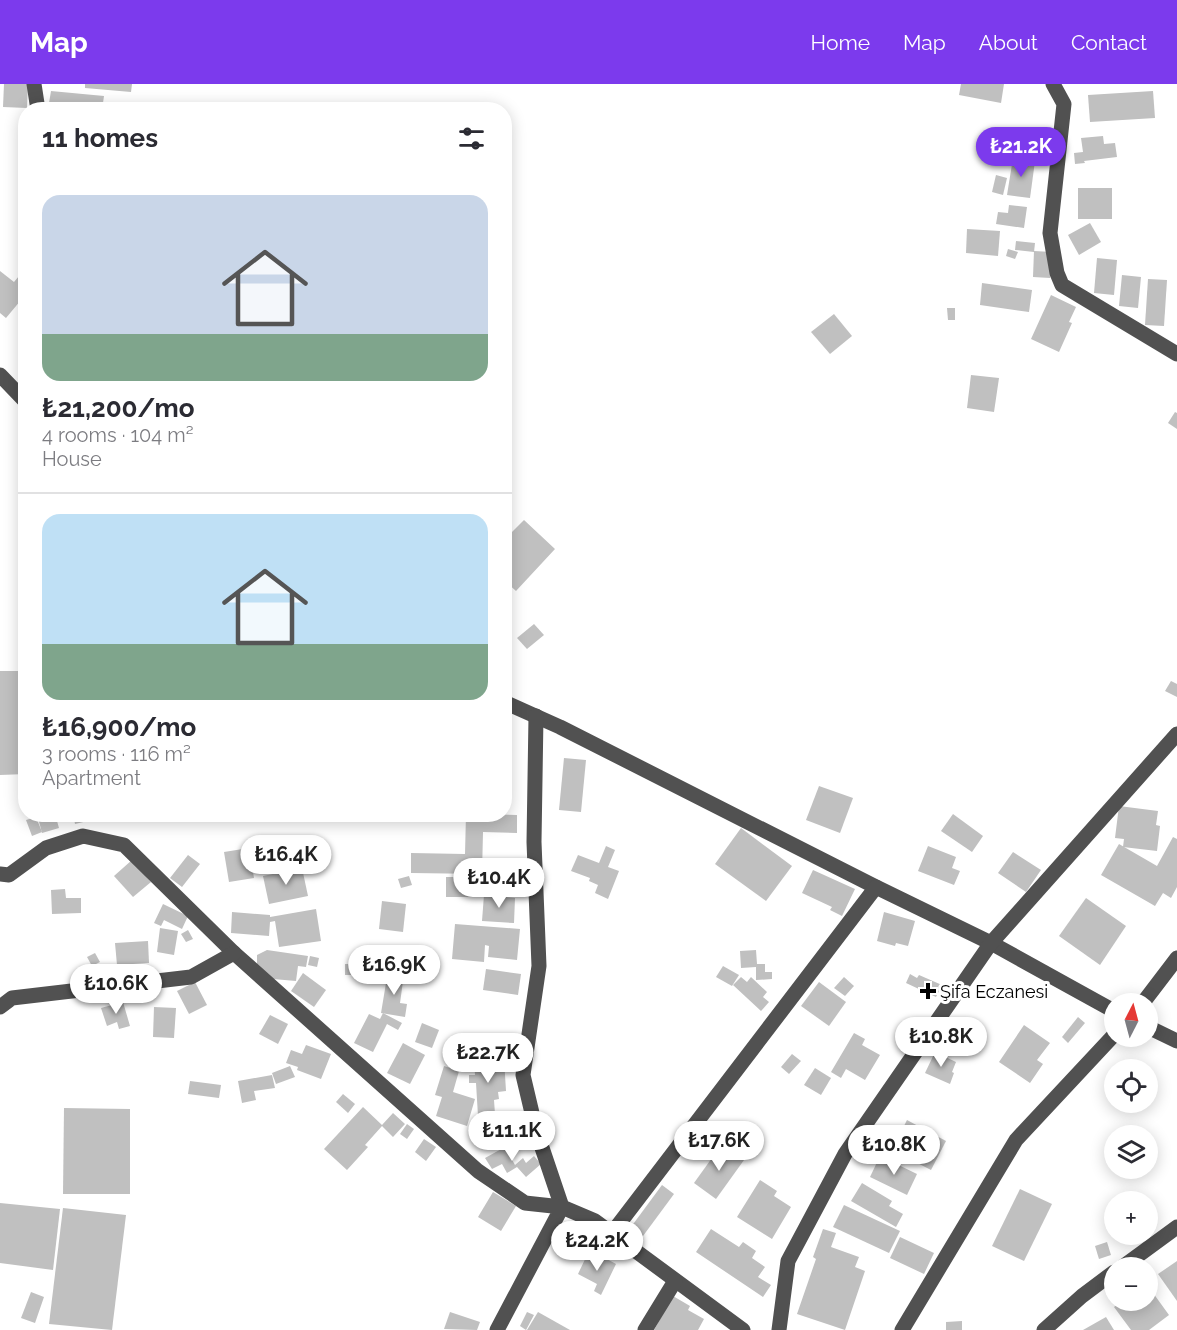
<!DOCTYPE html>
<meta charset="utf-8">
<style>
:root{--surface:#fff;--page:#f7f7f7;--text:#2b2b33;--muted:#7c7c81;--line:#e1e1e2;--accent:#7c3aed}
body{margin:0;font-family:Raleway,sans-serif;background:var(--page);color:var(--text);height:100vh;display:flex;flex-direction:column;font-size:22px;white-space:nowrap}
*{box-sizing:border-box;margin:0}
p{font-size:20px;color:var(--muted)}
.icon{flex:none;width:33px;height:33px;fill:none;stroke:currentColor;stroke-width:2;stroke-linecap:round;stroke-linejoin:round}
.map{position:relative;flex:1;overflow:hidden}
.details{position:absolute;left:18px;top:18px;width:494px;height:720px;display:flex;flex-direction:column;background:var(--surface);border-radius:24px;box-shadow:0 3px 15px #0003}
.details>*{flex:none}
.needle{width:39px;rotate:6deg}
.buttons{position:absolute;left:1104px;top:909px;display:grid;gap:12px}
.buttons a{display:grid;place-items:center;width:54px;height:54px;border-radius:50%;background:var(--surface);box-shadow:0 3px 15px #0003;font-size:30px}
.price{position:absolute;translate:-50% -51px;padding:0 14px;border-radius:21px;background:#fff;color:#222;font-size:20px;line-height:39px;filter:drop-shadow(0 2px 3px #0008)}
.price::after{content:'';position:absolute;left:50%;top:36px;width:18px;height:14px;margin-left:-9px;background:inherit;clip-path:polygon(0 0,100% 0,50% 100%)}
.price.selected{background:var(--accent);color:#fff}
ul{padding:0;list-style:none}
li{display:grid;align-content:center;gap:12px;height:318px;padding:0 24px}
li+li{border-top:2px solid var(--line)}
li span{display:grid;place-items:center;height:186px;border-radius:18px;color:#555}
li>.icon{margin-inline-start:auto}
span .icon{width:108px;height:108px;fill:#fffc;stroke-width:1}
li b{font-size:26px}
h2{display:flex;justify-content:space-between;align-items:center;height:72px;padding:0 24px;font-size:26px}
header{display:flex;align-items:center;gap:36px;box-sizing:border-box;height:84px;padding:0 30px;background:var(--accent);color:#fff}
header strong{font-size:28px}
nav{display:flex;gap:33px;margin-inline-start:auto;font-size:21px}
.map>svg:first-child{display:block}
.building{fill:#c0c0c0}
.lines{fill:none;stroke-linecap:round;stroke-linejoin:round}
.minor{stroke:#515151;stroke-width:15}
.poi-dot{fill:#000;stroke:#fff;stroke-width:2}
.labels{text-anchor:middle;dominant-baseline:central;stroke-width:6;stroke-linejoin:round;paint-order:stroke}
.poi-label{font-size:18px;fill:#000;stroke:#fff;text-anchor:start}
</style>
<header>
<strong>Map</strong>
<nav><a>Home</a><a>Map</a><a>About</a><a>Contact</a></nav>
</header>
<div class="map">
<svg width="1177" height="1246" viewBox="0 0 1177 1246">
<rect width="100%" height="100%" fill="#fff"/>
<!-- building -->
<g class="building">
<path d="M4 0H28L27 24 3 23Z"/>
<path d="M85 0H132L131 8 85 4Z"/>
<path d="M961 0H1004L1001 19 959 11Z"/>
<path d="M51 7 104 12 102 26H54V20L49 19Z"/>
<path d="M1153 7 1155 34 1090 38 1088 11Z"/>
<path d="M1103 52 1104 60 1115 59 1117 73 1084 77 1085 79 1075 80 1074 69 1083 68 1081 54Z"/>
<path d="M1013 74 1035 77 1030 114 1007 111Z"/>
<path d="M996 91 1007 94 1003 111 992 108Z"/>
<rect x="1078" y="104" width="34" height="31"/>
<path d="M1009 121 1027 123 1024 144 996 140 998 128 1008 129Z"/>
<path d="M1090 139 1101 158 1079 171 1068 151Z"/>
<path d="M967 145 1000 147 998 172 966 169Z"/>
<path d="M1016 157 1035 159 1034 168 1015 166Z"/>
<path d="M1008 165 1018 168 1015 175 1006 172Z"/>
<path d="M1034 167 1052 168 1050 194 1033 193Z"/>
<path d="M1097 174 1117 176 1114 211 1094 209Z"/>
<path d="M0 187 14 198 19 192 26 198V210L6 234 0 229Z"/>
<path d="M1122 191 1141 193 1138 224 1119 222Z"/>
<path d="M1148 195 1167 196 1164 242 1145 241Z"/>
<path d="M982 199 1032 206 1029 228 980 221Z"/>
<path d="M1051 211 1076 223 1069 238 1072 239 1059 268 1031 255Z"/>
<path d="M947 224H955V236H948Z"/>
<path d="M834 230 852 252 830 270 811 248Z"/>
<path d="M971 291 999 294 994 328 967 324Z"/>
<path d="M1175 328 1177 329V345L1168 339Z"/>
<path d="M524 436 555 465 516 507 504 496V473L511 466 504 460V456Z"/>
<path d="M534 540 544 551 527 565 517 554Z"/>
<path d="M504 574 510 575 507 588 504 587Z"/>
<path d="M0 587H26V690L0 691Z"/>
<path d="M1171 597 1177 600V613L1165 607Z"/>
<path d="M564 674 586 676 581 728 559 726Z"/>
<path d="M510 675 512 683 504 686V677Z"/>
<path d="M819 702 853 714 840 749 806 736Z"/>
<path d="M1119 722 1158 727 1156 741 1160 742 1157 767 1123 763 1124 755 1115 754Z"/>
<path d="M37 730H55L59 744 42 749Z"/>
<path d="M73 730H100V734L75 740Z"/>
<path d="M466 730 517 731V749L483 748 482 790 411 789V769L465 770Z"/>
<path d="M953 730 983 752 972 768 941 747Z"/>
<path d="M36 733 42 748 32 752 26 736Z"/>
<path d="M741 744 792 782 766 817 715 780Z"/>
<path d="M1173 753 1177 755V803L1171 814 1163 809 1155 822 1101 791 1119 760 1157 782Z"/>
<path d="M606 762 615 766 608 783 619 787 608 815 595 809 598 801 589 797 590 794 571 787 578 771 599 779Z"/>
<path d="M928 762 956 773 952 784 960 787 954 801 918 787Z"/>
<path d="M249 764 254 794 229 798 224 768Z"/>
<path d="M1013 768 1041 786 1026 808 998 789Z"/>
<path d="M188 771 200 780 182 803 170 794Z"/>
<path d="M491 774 519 775V789L498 788V794L526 795V812L490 810Z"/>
<path d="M132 776 151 798 133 813 114 792Z"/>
<path d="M302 784 308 812 269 820 263 792Z"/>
<path d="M813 786 855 805 842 832 830 826 832 823 802 809Z"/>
<path d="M409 792 412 801 401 804 398 795Z"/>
<rect x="446" y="793" width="36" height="20"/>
<path d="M65 805 66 814H81V829L52 830 51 806Z"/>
<path d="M484 811 515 814 514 839 482 837Z"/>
<path d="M1086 814 1126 842 1100 881 1059 852Z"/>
<path d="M382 817 406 820 403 848 379 845Z"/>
<path d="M163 820 188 832 182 845 164 836 161 842 154 839Z"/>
<path d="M316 825 321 857 279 863 275 837 270 838 269 852 231 849 232 828 270 831V833Z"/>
<path d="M884 828 915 837 908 862 896 859 895 862 877 857Z"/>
<path d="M455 840 520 845 517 876 488 873 489 862 485 861 484 878 452 875Z"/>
<path d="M160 844 178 847 174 871 157 868Z"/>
<path d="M188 846 193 855 186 858 181 850Z"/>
<path d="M148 857 149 879 117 881 115 859Z"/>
<path d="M267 866 308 872 306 883 298 882 296 897 273 895 257 881V871Z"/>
<path d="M756 866 757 880H765V888H772V895L756 896V883L741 884 740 867Z"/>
<path d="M95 869 100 878 92 882 87 873Z"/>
<path d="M310 872 319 874 317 883 308 881Z"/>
<rect x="345" y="880" width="29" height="11"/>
<path d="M723 882 739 891 732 902 716 893Z"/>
<path d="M486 885 521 890 518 911 483 906Z"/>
<path d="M388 887 404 890 400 919 407 920 405 933 381 929Z"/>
<path d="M303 889 326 906 314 923 291 907Z"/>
<path d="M910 890 917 894 919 891 942 901 936 913 906 899Z"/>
<path d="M741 893 747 898 751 893 767 908 763 913 769 918 761 927 733 901Z"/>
<path d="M844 893 854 902 845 912 834 904Z"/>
<path d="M195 898 207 921 189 930 177 907Z"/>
<path d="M819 898 846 918 829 942 801 922Z"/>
<path d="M123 918 130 942 119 945 117 938 107 942 101 924Z"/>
<path d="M154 923 176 924 174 954 153 953Z"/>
<path d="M383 929 402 939 398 946 387 940 373 968 354 959 369 930 380 935Z"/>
<path d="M270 931 288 940 278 960 259 950Z"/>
<path d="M1078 933 1085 939 1068 959 1062 953Z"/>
<path d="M422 939 439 946 432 964 415 958Z"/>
<path d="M1024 941 1050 959 1037 976 1043 980 1030 999 999 978Z"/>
<path d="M854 949 865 955 862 961 880 971 865 996 846 985 841 994 831 988Z"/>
<path d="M403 959 425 971 410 1000 387 989Z"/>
<path d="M306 961 331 970 321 995 297 986 298 983 286 979 291 966 302 970Z"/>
<path d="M935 968 956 978 952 988 954 989 950 1000 925 989Z"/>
<path d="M792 970 801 977 789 990 781 983Z"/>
<path d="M504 975 506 1007 498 1008 499 1015 494 1016 495 1030 478 1032 476 999H469V991H475L474 977Z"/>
<path d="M290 982 295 993 276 1000 272 989Z"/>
<path d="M444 982 459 987 453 1008 475 1015 467 1042 436 1032 442 1013 435 1011Z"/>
<path d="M815 984 831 994 821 1011 804 1001Z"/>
<path d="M272 991 275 1004 254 1007 256 1016 242 1019 238 997Z"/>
<path d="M190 997 221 1001 219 1014 188 1010Z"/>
<path d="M343 1010 355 1020 348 1029 336 1018Z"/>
<path d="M363 1023 382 1041 393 1029 405 1040 393 1053 382 1042 365 1061 368 1063 347 1086 324 1065Z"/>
<path d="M64 1024 130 1025V1110H63Z"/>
<path d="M489 1031 493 1039 503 1035 508 1046 485 1055 477 1036Z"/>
<path d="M907 1036 946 1057 931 1086 892 1066Z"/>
<path d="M407 1040 414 1045 407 1055 400 1050Z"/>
<path d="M424 1055 436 1063 426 1077 415 1068Z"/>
<path d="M722 1060 744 1076 716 1115 694 1099Z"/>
<path d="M505 1063 515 1081 523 1074 526 1079 534 1072 541 1080 526 1093 517 1083 507 1089 502 1080 492 1085 485 1074Z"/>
<path d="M880 1072 917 1090 907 1111 870 1093Z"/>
<path d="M760 1096 777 1107 774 1112 791 1123 772 1155 737 1133Z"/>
<path d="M862 1099 892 1117 889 1122 903 1130 896 1143 851 1117Z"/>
<path d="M662 1101 674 1110 643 1152 631 1143Z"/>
<path d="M1020 1105 1052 1120 1024 1177 992 1162Z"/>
<path d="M493 1108 516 1122 501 1147 478 1133Z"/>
<path d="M0 1119 60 1125 53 1186 0 1179Z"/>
<path d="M844 1121 900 1147 889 1169 833 1143Z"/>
<path d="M63 1124 126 1131 112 1246 49 1240Z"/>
<path d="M711 1145 739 1163 743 1158 756 1167 752 1174 765 1183 758 1193 771 1201 763 1213 696 1168Z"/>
<path d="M823 1145 836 1149 831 1163 859 1173 855 1183 865 1187 845 1246 797 1230 816 1175 813 1173Z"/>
<path d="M900 1153 934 1169 924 1190 890 1174Z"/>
<path d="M1107 1158 1111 1171 1099 1175 1095 1162Z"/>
<path d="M588 1169 603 1177 605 1174 616 1180 601 1211 594 1207 597 1200 578 1190Z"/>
<path d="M1177 1177V1217L1158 1190Z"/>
<path d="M1148 1202 1169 1231 1149 1246H1131L1114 1223 1123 1216H1148Z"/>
<path d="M31 1208 44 1213 35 1239 21 1234Z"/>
<path d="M673 1212 690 1222 688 1226 704 1235 698 1246H654Z"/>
<path d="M450 1228 480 1238 477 1246 444 1245Z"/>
<path d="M527 1228 534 1231 526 1246 520 1242Z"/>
<path d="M538 1228 570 1246H527Z"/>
<path d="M1106 1233 1114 1246H1083Z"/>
<path d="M962 1237V1246H946V1238Z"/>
</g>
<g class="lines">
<!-- minor -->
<g class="minor">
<path d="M34 0 38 26"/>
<path d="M1053 0 1064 20 1050 149 1057 189 1062 201 1177 270"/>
<path d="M0 291 26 318"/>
<path d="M504 618 560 643 876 803 991 859 1114 927"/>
<path d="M536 632 534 758 539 882 523 991 536 1046 562 1123 595 1137 743 1246"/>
<path d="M0 790 9 791 46 764 83 752 124 761 234 869 478 1087 525 1119 562 1123 497 1246"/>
<path d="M1142 920 1177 874"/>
<path d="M0 923 12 914 191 893 234 869"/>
<path d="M1148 943 1177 957"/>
<path d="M612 1149 876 803"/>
<path d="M1121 1184 1177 1143"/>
<path d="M645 1246 675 1197"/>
<path d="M779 1246 788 1177 845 1070 991 859 1177 650"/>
<path d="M902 1246 1016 1056 1114 951"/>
<path d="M1044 1246 1082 1212 1114 1188"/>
</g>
</g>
<!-- markers -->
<path class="poi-dot" d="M925 898h6v6h6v6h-6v6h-6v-6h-6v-6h6z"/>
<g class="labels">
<!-- poi labels -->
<g class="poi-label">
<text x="940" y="907">Şifa Eczanesi</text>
</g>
</g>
</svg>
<div class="buttons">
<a><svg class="needle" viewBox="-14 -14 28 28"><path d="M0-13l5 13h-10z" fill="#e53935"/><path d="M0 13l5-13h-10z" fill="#7c7c81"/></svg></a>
<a><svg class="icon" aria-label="locate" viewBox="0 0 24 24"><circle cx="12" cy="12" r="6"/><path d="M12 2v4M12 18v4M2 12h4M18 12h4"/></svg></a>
<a><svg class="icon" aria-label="layers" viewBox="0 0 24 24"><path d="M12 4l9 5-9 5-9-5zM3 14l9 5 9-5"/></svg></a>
<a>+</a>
<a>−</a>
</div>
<b class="price selected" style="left:1021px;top:94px">₺21.2K</b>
<b class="price" style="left:286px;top:802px">₺16.4K</b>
<b class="price" style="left:499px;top:825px">₺10.4K</b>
<b class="price" style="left:394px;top:912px">₺16.9K</b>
<b class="price" style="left:116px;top:931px">₺10.6K</b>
<b class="price" style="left:941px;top:984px">₺10.8K</b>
<b class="price" style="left:488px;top:1000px">₺22.7K</b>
<b class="price" style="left:512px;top:1078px">₺11.1K</b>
<b class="price" style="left:719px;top:1088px">₺17.6K</b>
<b class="price" style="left:894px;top:1092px">₺10.8K</b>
<b class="price" style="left:597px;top:1188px">₺24.2K</b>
<section class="details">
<h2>11 homes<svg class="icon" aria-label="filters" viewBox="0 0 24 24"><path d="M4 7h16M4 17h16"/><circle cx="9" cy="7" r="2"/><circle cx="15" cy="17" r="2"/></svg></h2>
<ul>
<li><span style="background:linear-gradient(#c9d6e8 75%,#7fa58c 0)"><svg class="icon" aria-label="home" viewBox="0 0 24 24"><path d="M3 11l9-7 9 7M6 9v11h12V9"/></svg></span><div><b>₺21,200/mo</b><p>4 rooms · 104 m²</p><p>House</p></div></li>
<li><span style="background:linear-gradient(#bfe0f5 70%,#7fa58c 0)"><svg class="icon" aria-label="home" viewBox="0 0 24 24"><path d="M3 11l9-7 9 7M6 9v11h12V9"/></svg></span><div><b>₺16,900/mo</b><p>3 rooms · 116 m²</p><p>Apartment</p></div></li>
</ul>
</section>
</div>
